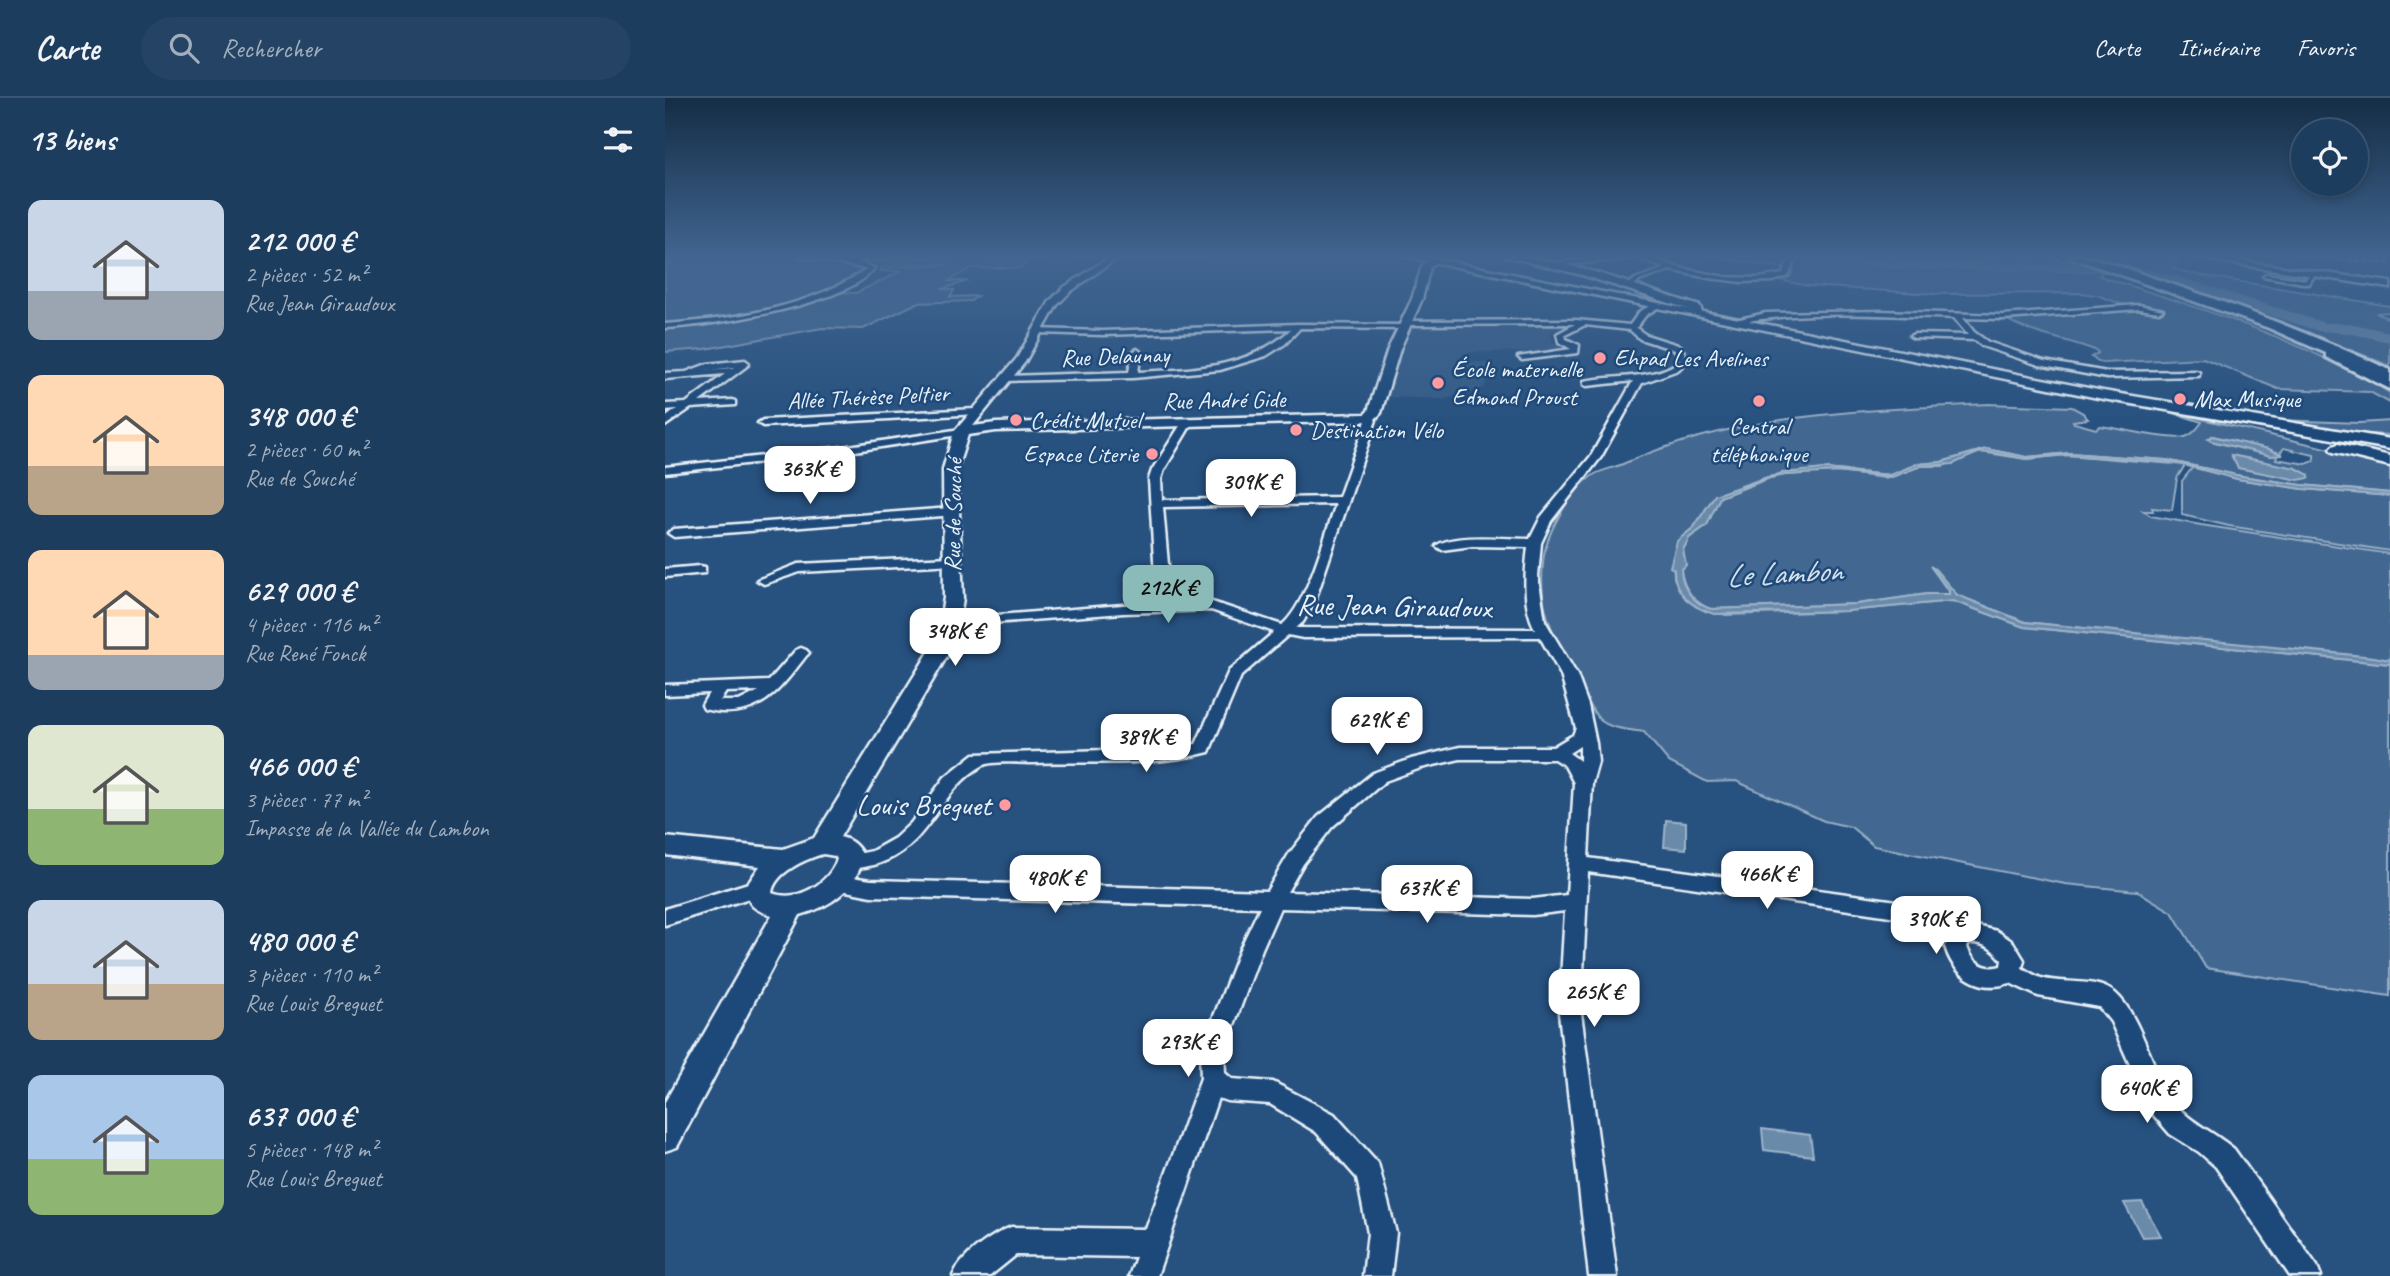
<!DOCTYPE html>
<html lang="fr">
<meta charset="utf-8">
<style>
:root{--surface:#1d3d5f;--page:#254465;--text:#f1f3f6;--muted:#a0aebd;--line:#3b5674;--accent:#8bbbb9}
body{margin:0;font-family:Caveat,sans-serif;background:var(--page);color:var(--text);height:100vh;display:flex;flex-direction:column;font-size:26px;white-space:nowrap}
*{box-sizing:border-box;margin:0}
p{font-size:23px;color:var(--muted)}
.icon{flex:none;width:38px;height:38px;fill:none;stroke:currentColor;stroke-width:2;stroke-linecap:round;stroke-linejoin:round}
.map{position:relative;flex:1;overflow:hidden}
.side{display:flex;flex-direction:column;background:var(--surface);width:665px}
.side>*{flex:none}
.tools{position:absolute;left:1626px;top:21px;display:grid;gap:14px}
.tools a{display:grid;place-items:center;width:77px;height:77px;border-radius:50%;background:var(--surface);box-shadow:0 4px 10px #0003,0 0 0 2px var(--line);font-size:35px}
.price{position:absolute;translate:-50% -60px;padding:0 16px;border-radius:14px;background:#fff;color:#222;font-size:23px;line-height:46px;filter:drop-shadow(0 2px 4px #0008)}
.price::after{content:'';position:absolute;left:50%;top:42px;width:21px;height:16px;margin-left:-10px;background:inherit;clip-path:polygon(0 0,100% 0,50% 100%)}
.price.on{background:var(--accent);color:#111}
ul{padding:0;list-style:none}
li{display:flex;align-items:center;gap:21px;height:175px;padding:0 28px}
li span{display:grid;place-items:center;flex:none;width:196px;height:140px;border-radius:14px;color:#555}
li>.icon{margin-inline-start:auto}
span .icon{width:84px;height:84px;fill:#fffc;stroke-width:1}
li b{font-size:30px}
h2{display:flex;justify-content:space-between;align-items:center;height:84px;padding:0 28px;font-size:30px}
header{display:flex;align-items:center;gap:42px;box-sizing:border-box;height:98px;padding:0 35px;background:var(--surface);border-bottom:2px solid var(--line)}
header strong{font-size:33px}
nav{display:flex;gap:38px;margin-inline-start:auto;font-size:24px}
.search{width:490px;height:63px;background:var(--page);display:flex;align-items:center;gap:18px;box-sizing:border-box;padding:0 24px;border-radius:38px;color:var(--muted);font-size:26px}
main{display:flex;flex:1;min-height:0}
.map>svg:first-child{display:block}
.built{fill:#355d88}
.green{fill:#436891;stroke:#96acc4;stroke-width:2;fill-rule:evenodd}
.water{fill:#6b8aaa;stroke:#9db3c9;stroke-width:2}
.lines{fill:none;stroke-linecap:round;stroke-linejoin:round}
.river{fill:#6b8aaa;fill-rule:evenodd}
.minor-casing{stroke:#e8f1f8;stroke-width:5}
.tertiary-casing{stroke:#e8f1f8;stroke-width:5}
.secondary-casing{stroke:#e8f1f8;stroke-width:5}
.primary-casing{stroke:#e8f1f8;stroke-width:6}
.trunk-casing{stroke:#e8f1f8;stroke-width:6}
.minor{fill:#1f4a7a;fill-rule:evenodd}
.tertiary{fill:#1f4a7a;fill-rule:evenodd}
.secondary{fill:#1f4a7a;fill-rule:evenodd}
.primary{fill:#1f4a7a;fill-rule:evenodd}
.trunk{fill:#1f4a7a;fill-rule:evenodd}
.rail{stroke:#e8f1f8;stroke-width:2.5;stroke-dasharray:5 2.5;stroke-linecap:butt}
.poi-dot{fill:#ff9aa2;stroke:#1f4a7a;stroke-width:2.5}
.labels{text-anchor:middle;dominant-baseline:central;stroke-width:5;stroke-linejoin:round;paint-order:stroke}
.far-street-label{font-size:24px;fill:#e8f1f8;stroke:#1f4a7a}
.far-poi-label{font-size:24px;fill:#e8f1f8;stroke:#1f4a7a;text-anchor:start}
.street-label{font-size:30px;fill:#e8f1f8;stroke:#1f4a7a}
.poi-label{font-size:30px;fill:#e8f1f8;stroke:#1f4a7a;text-anchor:end}
.water-label{font-size:32px;font-style:italic;fill:#d5e2ec;stroke:#1f4a7a}
</style>
<header>
<strong>Carte</strong>
<div class="search"><svg class="icon" aria-label="search" viewBox="0 0 24 24"><circle cx="10" cy="10" r="6"/><path d="M15 15l6 6"/></svg>Rechercher</div>
<nav><a>Carte</a><a>Itinéraire</a><a>Favoris</a></nav>
</header>
<main>
<section class="side">
<h2>13 biens<svg class="icon" aria-label="filters" viewBox="0 0 24 24"><path d="M4 7h16M4 17h16"/><circle cx="9" cy="7" r="2"/><circle cx="15" cy="17" r="2"/></svg></h2>
<ul>
<li><span style="background:linear-gradient(#c9d6e8 65%,#9aa5b1 0)"><svg class="icon" aria-label="home" viewBox="0 0 24 24"><path d="M3 11l9-7 9 7M6 9v11h12V9"/></svg></span><div><b>212 000 €</b><p>2 pièces · 52 m²</p><p>Rue Jean Giraudoux</p></div></li>
<li><span style="background:linear-gradient(#ffd9b3 65%,#b9a48a 0)"><svg class="icon" aria-label="home" viewBox="0 0 24 24"><path d="M3 11l9-7 9 7M6 9v11h12V9"/></svg></span><div><b>348 000 €</b><p>2 pièces · 60 m²</p><p>Rue de Souché</p></div></li>
<li><span style="background:linear-gradient(#ffd9b3 75%,#9aa5b1 0)"><svg class="icon" aria-label="home" viewBox="0 0 24 24"><path d="M3 11l9-7 9 7M6 9v11h12V9"/></svg></span><div><b>629 000 €</b><p>4 pièces · 116 m²</p><p>Rue René Fonck</p></div></li>
<li><span style="background:linear-gradient(#dfe7d0 60%,#8fb573 0)"><svg class="icon" aria-label="home" viewBox="0 0 24 24"><path d="M3 11l9-7 9 7M6 9v11h12V9"/></svg></span><div><b>466 000 €</b><p>3 pièces · 77 m²</p><p>Impasse de la Vallée du Lambon</p></div></li>
<li><span style="background:linear-gradient(#c9d6e8 60%,#b9a48a 0)"><svg class="icon" aria-label="home" viewBox="0 0 24 24"><path d="M3 11l9-7 9 7M6 9v11h12V9"/></svg></span><div><b>480 000 €</b><p>3 pièces · 110 m²</p><p>Rue Louis Breguet</p></div></li>
<li><span style="background:linear-gradient(#a9c7e8 60%,#8fb573 0)"><svg class="icon" aria-label="home" viewBox="0 0 24 24"><path d="M3 11l9-7 9 7M6 9v11h12V9"/></svg></span><div><b>637 000 €</b><p>5 pièces · 148 m²</p><p>Rue Louis Breguet</p></div></li>
</ul>
</section>
<div class="map">
<svg width="1725" height="1178" viewBox="0 0 1725 1178">
<rect width="100%" height="100%" fill="#27517f"/>
<filter id="ink" filterUnits="userSpaceOnUse"><feTurbulence type="fractalNoise" baseFrequency=".0143" numOctaves="2"/><feDisplacementMap in="SourceGraphic" scale="14" xChannelSelector="R" yChannelSelector="G"/><feConvolveMatrix kernelMatrix="1 2 1 2 8 2 1 2 1" color-interpolation-filters="sRGB"/></filter>
<g filter="url(#ink)">
<!-- built -->
<path class="built" d="M787 226H908V227L887 234 886 238 888 244 903 250 904 254H804L796 257V263L823 265 820 290 780 301 721 299 746 231 751 227Z"/>
<!-- green -->
<g class="green">
<path d="M15 158H125L183 166V169L193 168 196 173C154 209 55 222 0 227V170Z"/>
<path d="M446 158 362 163 355 170H306L284 183H303L277 191 289 192 285 199 312 198 306 203 252 205 198 231 157 230 40 251 0 254V230L79 219 166 194 191 195 236 173H215L217 169 282 167 197 163 202 160 308 162Z"/>
<path d="M1039 158H1386C1403 167 1421 166 1438 174L1434 178C1535 210 1632 239 1725 295V305L1705 294 1613 291 1538 260 1437 265 1426 259 1433 255 1432 253C1402 240 1368 238 1339 220L1402 217 1410 219 1406 216 1469 211 1435 198 1417 195 1270 196 1144 188 1118 183 1129 174 1128 167H1121L1120 170Z"/>
<path d="M1415 158H1515L1508 170 1522 175 1725 208V214L1711 215 1725 221V268L1599 217Z"/>
<path d="M1323 306 1407 309 1418 315 1423 321 1408 323 1409 325 1431 331 1435 328C1454 330 1505 343 1520 339 1528 337 1533 330 1537 324L1499 312 1725 365V395L1637 387 1576 378 1501 362 1405 355 1362 359 1321 351 1276 364 1252 366 1225 377 1160 371 1102 379 1050 397 1029 429 1013 443 1008 459 1009 480 1021 501 1032 509 1061 517 1182 513 1288 503 1359 529 1725 566V898L1541 870 1507 814 1472 793 1400 786 1209 748 1186 729 1159 723 1071 683 1042 684 1004 664 979 634C966 632 944 631 934 621 923 609 903 564 894 546 880 521 875 493 878 465 880 436 905 392 930 376 939 371 950 370 960 365 1073 315 1202 312 1323 306ZM1548 338 1615 355 1619 350 1649 357V363L1641 366 1611 361 1612 358 1546 343Z"/>
<path d="M1589 321 1694 325 1725 323V337L1686 335Z"/>
<path d="M1316 354 1361 361 1402 357 1520 367 1512 380 1507 412 1487 410 1488 413H1478L1486 418 1536 427 1725 456V562L1360 524 1292 497 1266 469 1285 496H1262L1192 506 1046 511C1029 505 1018 490 1016 472L1021 467 1018 452 1024 440 1042 427 1055 399 1105 380 1120 377 1172 374 1220 380 1256 368H1278Z"/>
<path d="M1528 369 1572 381 1638 391 1725 398V453L1564 428 1517 417V383Z"/>
</g>
<!-- water -->
<g class="water">
<path d="M1547 338 1604 351 1618 357 1606 358 1546 343 1543 341Z"/>
<path d="M1321 351 1362 359 1405 355 1501 362 1576 378 1637 387 1725 395V398L1638 391 1572 381 1511 365 1402 357 1361 361 1323 354 1312 355 1288 366 1256 368 1227 379 1172 374 1120 377 1104 380 1055 399 1042 427 1024 440 1018 452 1021 467 1016 472C1017 490 1029 506 1046 511L1192 506 1262 496H1284V492L1265 468 1270 471 1292 497 1360 524 1709 559 1725 562V566L1359 529 1288 503 1182 513 1049 516C1028 510 1008 495 1009 471L1005 469 1012 443 1029 429 1050 397 1117 375 1160 371 1225 377 1252 366 1276 364Z"/>
<path d="M1566 357 1631 370 1644 377V380L1633 382 1573 370Z"/>
<path d="M1001 722 1021 724V751L999 749Z"/>
<path d="M1097 1031 1145 1037 1148 1058 1099 1052Z"/>
<path d="M1477 1104 1496 1138 1477 1139 1459 1105Z"/>
</g>
<g class="lines">
<!-- river -->
<g class="river">
<path d="M1128 158C1160 157 1192 162 1224 163 1292 167 1360 164 1428 167L1434 171 1428 175 1224 171 1134 162Z"/>
<path d="M1457 167 1511 178 1660 225H1683L1725 234V244L1683 235 1654 233 1503 184 1452 174V168Z"/>
</g>
<!-- minor casing -->
<g class="minor-casing">
<g id="minor">
<path d="M133 158 186 162 208 158 193 164 209 170C185 207 44 228 0 230V226C68 221 144 210 202 171Z"/>
<path d="M450 158H541L448 161Z"/>
<path d="M953 158H980L1015 170 1060 179 1094 180 1118 176 1122 165 1128 158H1135L1128 166 1123 178 1108 183 1077 184 1044 180 1005 172 974 183 966 190 962 188 970 181 998 171 997 169 974 160 883 168 880 166Z"/>
<path d="M1645 175 1650 176 1644 186 1598 178 1601 176 1641 182Z"/>
<path d="M991 205 994 209 981 217 971 230 981 237 1016 248 1023 262 1013 272 977 285 936 359 886 423 876 445 873 478 880 523 912 577 923 607 931 645 933 664 927 685 923 760 1232 803 1276 814 1299 829 1311 828 1332 833 1348 844 1359 862 1357 870C1363 873 1370 878 1376 880 1399 887 1430 879 1450 895 1473 914 1487 969 1503 996 1517 1021 1548 1033 1569 1051L1652 1168 1656 1178H1625L1551 1069 1534 1054 1505 1036 1486 1014 1446 924 1434 909 1373 898 1345 885C1315 895 1288 878 1280 848L1284 841 1263 827 1232 819 923 774 916 915 952 1178H924L894 915 900 813 868 817 615 810 597 851 559 954 560 975 567 981 608 984 669 1016 713 1065 731 1135 726 1178H698L703 1135 692 1080 651 1034 605 1006 562 1003 553 1000 492 1178H464L471 1159 351 1157 325 1178H288C296 1158 326 1137 346 1129L481 1131 536 980 535 954 575 851 595 809 206 798 166 790 163 785 166 780 173 777 206 782 602 793 624 756 653 719 708 675 746 661 795 649H888L908 637 911 630 896 577 875 539 638 540 623 537 576 578 544 654C488 669 426 663 369 665 357 665 326 662 317 668 271 694 266 751 209 767 199 769 188 772 178 769L175 764 178 759 207 753 230 740 246 725 280 679 309 656 508 650 531 646 564 573 609 534 546 512 458 515 287 528 280 524 282 521 458 507 547 504 617 527C643 505 659 439 671 406L498 409 504 478 512 493 505 497 500 496 490 478 484 381 487 372 518 323 522 322 527 325 499 372 496 381 497 402 674 399 701 323 698 320 703 317 711 322 650 503 638 524 631 530 870 531C857 507 860 474 863 449L807 448 777 452 771 448C788 435 843 441 865 441L876 419 926 358 968 283 922 288 919 287V283C946 277 995 282 1015 262L1010 252 975 241 965 232 920 227 900 237 901 241 914 247 913 255 857 262 853 259 906 251 894 244 892 236 910 226 742 227 739 231 635 230 620 246 601 258 555 272 468 280 337 283 335 281 340 278 464 274 468 254 472 251 476 254 473 274C527 271 585 271 626 231L438 237 373 235 370 231 438 233 633 226 739 227 742 223 911 222 965 227 975 213ZM915 648V663L904 655ZM795 661H889L900 668 909 685 902 797 868 801 622 794 638 766 667 729 720 683 756 670ZM1304 845C1319 844 1329 851 1337 862L1336 868C1320 873 1307 864 1302 849Z"/>
<path d="M1474 207 1498 212 1494 214 1474 211 1338 221 1298 220 1309 234 1323 244 1379 263 1442 274 1531 273 1534 274V278L1442 280 1374 267 1317 248 1310 242 1249 240 1245 238 1249 236 1303 237 1289 220C1217 217 1141 212 1070 225L1066 223 1101 215 1216 213 1338 217Z"/>
<path d="M80 262 84 265 83 267 34 304 67 302 70 303V307L26 310 0 328V320L12 311 0 312V306L21 305 60 276 0 281V275L21 274 42 266ZM70 269 68 270 41 272H43Z"/>
<path d="M310 311 313 312V316L98 328 93 325 98 322Z"/>
<path d="M296 331 301 334 300 336 177 355 0 375V369L177 349Z"/>
<path d="M286 410 290 411V417L9 439 3 435 9 431Z"/>
<path d="M286 459 291 460V466L135 474 99 486 92 482 133 466Z"/>
<path d="M35 468 40 469V475L0 479V471Z"/>
<path d="M136 550 141 552 144 555 141 558C112 595 92 624 39 611L37 607 44 595 0 597V587L104 583 131 552ZM94 593 74 603H55L61 594Z"/>
<path d="M93 782 100 785 103 790 100 795 0 827V811Z"/>
</g>
</g>
<!-- tertiary casing -->
<g class="tertiary-casing">
<g id="tertiary">
<path d="M446 158H455L405 194 392 207 360 264 308 328 331 325 700 316 703 313 723 251 747 201 757 168 765 161 772 163 765 169 757 201 735 251 716 315 708 323 331 333 303 337 292 371 298 500 292 541 175 739C187 742 193 748 199 759 189 792 167 808 135 817L12 1049 0 1053V1004L107 817C90 812 83 808 80 790L95 768 0 757V739L118 751 149 740 272 541 279 500 278 371 289 334 352 260 385 203 398 190ZM158 756 170 758 172 761C164 785 133 805 107 795 109 775 140 761 158 756Z"/>
<path d="M840 158C897 158 979 191 1035 208L1037 215 1028 217 1026 212 917 177Z"/>
<path d="M1520 158H1541L1725 184V190Z"/>
</g>
</g>
<!-- secondary casing -->
<g class="secondary-casing">
<g id="secondary">
<path d="M738 158H756L1438 293 1725 341V351L1438 301Z"/>
<path d="M1673 346 1725 358V368L1668 354 1665 351 1668 348Z"/>
</g>
</g>
<!-- primary casing -->
<g class="primary-casing">
<path id="primary" d="M1666 252 1725 280V291L1661 259V253Z"/>
</g>
<!-- trunk casing -->
<g class="trunk-casing">
<path id="trunk" d="M1403 158C1431 158 1459 170 1485 179 1567 206 1647 236 1725 272V283L1604 230Z"/>
</g>
<!-- minor -->
<use href="#minor" class="minor"/>
<!-- tertiary -->
<use href="#tertiary" class="tertiary"/>
<!-- secondary -->
<use href="#secondary" class="secondary"/>
<!-- primary -->
<use href="#primary" class="primary"/>
<!-- trunk -->
<use href="#trunk" class="trunk"/>
<!-- rail -->
<g class="rail">
<path d="M208 158H404"/>
<path d="M1631 158 1725 165"/>
<path d="M0 165 11 158"/>
</g>
</g>
</g>
<!-- sky -->
<linearGradient id="sky" x2="0" y2="1"><stop stop-color="#152d46"/><stop offset="0.49" stop-color="#416590"/><stop offset="1" stop-color="#416590" stop-opacity="0"/></linearGradient>
<rect width="1725" height="323" fill="url(#sky)"/>
<!-- markers -->
<g class="poi-dot">
<circle cx="935" cy="260" r="7"/>
<circle cx="773" cy="285" r="7"/>
<circle cx="1515" cy="301" r="7"/>
<circle cx="1094" cy="303" r="7"/>
<circle cx="351" cy="322" r="7"/>
<circle cx="631" cy="332" r="7"/>
<circle cx="487" cy="356" r="7"/>
<circle cx="340" cy="707" r="7"/>
</g>
<g class="labels">
<!-- far-street labels -->
<g class="far-street-label">
<text transform="translate(450 258) rotate(-2)">Rue Delaunay</text>
<text transform="translate(203 299) rotate(-3)">Allée Thérèse Peltier</text>
<text transform="translate(559 302) rotate(-1)">Rue André Gide</text>
<text transform="translate(288 417) rotate(-89)">Rue de Souché</text>
</g>
<!-- far-poi labels -->
<g class="far-poi-label">
<text x="949" y="260">Ehpad Les Avelines</text>
<text x="787" y="271">École maternelle<tspan x="787" dy="28">Edmond Proust</tspan></text>
<text x="1529" y="301">Max Musique</text>
<text x="365" y="322">Crédit Mutuel</text>
<text x="1094" y="328" text-anchor="middle">Central<tspan x="1094" dy="28">téléphonique</tspan></text>
<text x="645" y="332">Destination Vélo</text>
<text x="473" y="356" text-anchor="end">Espace Literie</text>
</g>
<!-- street labels -->
<g class="street-label">
<text transform="translate(729 508) rotate(1)">Rue Jean Giraudoux</text>
</g>
<!-- poi labels -->
<g class="poi-label">
<text x="326" y="707">Louis Breguet</text>
</g>
<!-- water labels -->
<g class="water-label">
<text transform="translate(1119 475) rotate(-3)">Le Lambon</text>
</g>
</g>
</svg>
<div class="tools">
<a><svg class="icon" aria-label="locate" viewBox="0 0 24 24"><circle cx="12" cy="12" r="6"/><path d="M12 2v4M12 18v4M2 12h4M18 12h4"/></svg></a>
</div>
<b class="price" style="left:145px;top:408px">363K €</b>
<b class="price" style="left:586px;top:421px">309K €</b>
<b class="price on" style="left:503px;top:527px">212K €</b>
<b class="price" style="left:290px;top:570px">348K €</b>
<b class="price" style="left:712px;top:659px">629K €</b>
<b class="price" style="left:481px;top:676px">389K €</b>
<b class="price" style="left:1102px;top:813px">466K €</b>
<b class="price" style="left:390px;top:817px">480K €</b>
<b class="price" style="left:762px;top:827px">637K €</b>
<b class="price" style="left:1271px;top:858px">390K €</b>
<b class="price" style="left:929px;top:931px">265K €</b>
<b class="price" style="left:523px;top:981px">293K €</b>
<b class="price" style="left:1482px;top:1027px">640K €</b>
</div>
</main>
